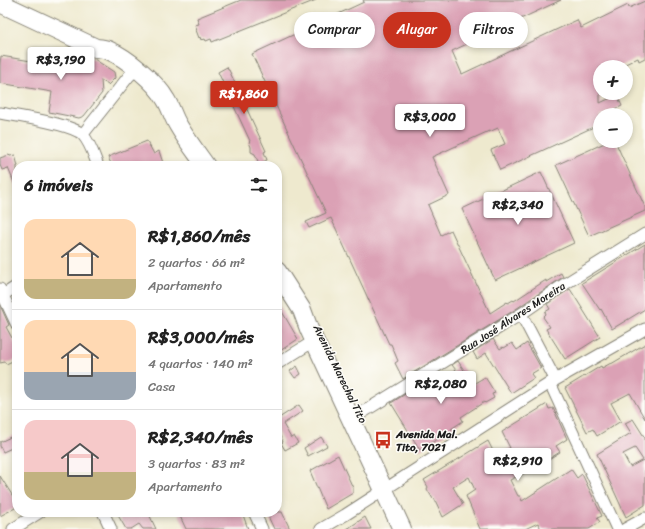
<!DOCTYPE html>
<html lang="pt">
<meta charset="utf-8">
<style>
:root{--surface:#fff;--page:#f6f6f6;--text:#222;--muted:#767676;--line:#e0e0e0;--accent:#c8321e}
body{margin:0;font-family:Sriracha,sans-serif;background:var(--page);color:var(--text);height:100vh;display:flex;flex-direction:column;font-size:15px;white-space:nowrap}
*{box-sizing:border-box;margin:0}
p{font-size:13px;color:var(--muted)}
.icon{flex:none;width:22px;height:22px;fill:none;stroke:currentColor;stroke-width:2;stroke-linecap:round;stroke-linejoin:round}
.map{position:relative;flex:1;overflow:hidden}
.drawer{position:absolute;left:12px;top:161px;width:270px;height:356px;display:flex;flex-direction:column;background:var(--surface);border-radius:16px;box-shadow:0 2px 6px #0003}
.drawer>*{flex:none}
.guide{position:absolute;left:294px;top:12px;width:291px;height:36px;display:flex;gap:8px}
.tools{position:absolute;left:593px;top:60px;display:grid;gap:8px}
.tools a{display:grid;place-items:center;width:40px;height:40px;border-radius:50%;background:var(--surface);box-shadow:0 2px 6px #0003;font-size:20px}
.price{position:absolute;translate:-50% -34px;padding:0 9px;border-radius:4px;background:#fff;color:#222;font-size:13px;line-height:26px;filter:drop-shadow(0 1px 2px #0008)}
.price::after{content:'';position:absolute;left:50%;top:24px;width:12px;height:9px;margin-left:-6px;background:inherit;clip-path:polygon(0 0,100% 0,50% 100%)}
.price.active{background:var(--accent);color:#fff}
ul{padding:0;list-style:none}
li{display:flex;align-items:center;gap:12px;height:100px;padding:0 12px}
li+li{border-top:1px solid var(--line)}
li span{display:grid;place-items:center;flex:none;width:112px;height:80px;border-radius:12px;color:#555}
li>.icon{margin-inline-start:auto}
span .icon{width:48px;height:48px;fill:#fffc;stroke-width:1}
li b{font-size:17px}
h2{display:flex;justify-content:space-between;align-items:center;height:48px;padding:0 12px;font-size:17px}
.tag{padding:0 14px;border-radius:18px;background:var(--surface);box-shadow:0 2px 6px #0003;font-size:14px;line-height:36px}
.tag.active{background:var(--accent);color:#fff}
.map>svg:first-child{display:block}
.building{fill:#dba1b5;fill-rule:evenodd}
.lines{fill:none;stroke-linecap:round;stroke-linejoin:round}
.street-casing{stroke:#858275;stroke-width:13}
.primary-casing{stroke:#858275;stroke-width:20}
.street{stroke:#fff;stroke-width:11}
.primary{stroke:#fff;stroke-width:18}
.labels{text-anchor:middle;dominant-baseline:central;stroke-width:3;stroke-linejoin:round;paint-order:stroke}
.street-label{font-size:11px;fill:#1c1c1c;stroke:#fdfcf7}
.poi-label{font-size:11px;font-weight:bold;fill:#1c1c1c;stroke:#fdfcf7;text-anchor:start}
</style>
<div class="map">
<svg width="645" height="529" viewBox="0 0 645 529">
<rect width="100%" height="100%" fill="#fdfcf7"/>
<filter id="ink" filterUnits="userSpaceOnUse"><feTurbulence type="fractalNoise" baseFrequency=".025" numOctaves="2"/><feDisplacementMap in="SourceGraphic" scale="8" xChannelSelector="R" yChannelSelector="G"/><feConvolveMatrix kernelMatrix="1 2 1 2 8 2 1 2 1" color-interpolation-filters="sRGB"/></filter>
<filter id="wash" filterUnits="userSpaceOnUse"><feTurbulence type="fractalNoise" baseFrequency=".012" numOctaves="4" result="noise"/><feDisplacementMap in="SourceGraphic" scale="16" xChannelSelector="R" yChannelSelector="G"/><feGaussianBlur stdDeviation="0.9" result="paint"/><feColorMatrix in="noise" values="0 0 0 0 0 0 0 0 0 0 0 0 0 0 0 0 0 1.4 0 .05"/><feComposite in="paint" operator="in"/></filter>
<g filter="url(#wash)">
<rect width="100%" height="100%" fill="#eee9ce"/>
<g id="blocks">
<!-- building -->
<g class="building">
<path d="M241 0H316L212 42 211 39 206 41 205 39 203 40 202 39 201 40 200 37 199 38 196 30 197 29 195 25 199 24 197 18Z"/>
<path d="M363 0H561L452 51 462 74 577 20 581 28 628 5 629 8 645 1V58L639 61 638 58 619 67H600V103L617 95 622 106 603 115H600V124L500 170 491 150 505 144 498 128 489 132V131L432 157 449 195 428 205 441 235 451 230 490 313 507 302 508 303 513 300 514 301 546 280V282L561 273 563 277 513 311 403 379 395 363 398 361 391 344H389L331 218 309 228 306 222 326 213 252 54 364 2Z"/>
<path d="M69 47 94 59 114 72 115 78 108 85 101 80 102 93 84 116 79 118 49 112 52 92 0 83V63L1 56 61 66Z"/>
<path d="M227 67 228 70H229L266 151 264 152 267 160 259 164 255 154 251 152V147L249 142 250 141 218 72Z"/>
<path d="M147 141 154 154 159 151 164 166H112L108 157Z"/>
<path d="M609 141H615L645 207V211L589 236 556 165Z"/>
<path d="M9 155 10 156 15 155 18 166H17V190L8 168 2 170 0 165V158Z"/>
<path d="M541 172 574 243 495 280 462 209Z"/>
<path d="M645 244V309L612 329 601 309 600 310 582 283Z"/>
<path d="M570 289 600 337 565 359 546 329 550 327 543 317 546 314 545 312 550 309 547 304Z"/>
<path d="M277 303 298 339 277 353Z"/>
<path d="M0 305 9 325 6 327 17 347V359L6 364 5 362 0 363Z"/>
<path d="M493 339 500 349 503 347 504 348 512 343 517 350 527 343 541 368 531 374 534 378 511 393 486 353 477 359 473 352Z"/>
<path d="M645 344V419L630 393 611 403 621 421 597 436 593 429 587 432 565 388 601 366 602 368 611 363V364Z"/>
<path d="M458 361 473 384 485 377 495 393 492 394 494 398 485 403 484 402 461 417 463 421 451 429 452 430 420 450 391 403 434 376 439 382 456 370 452 365Z"/>
<path d="M297 366 301 374 295 378 290 371Z"/>
<path d="M547 404 549 409 553 408 567 439 556 446 560 452 539 465 535 459 521 468 524 473 510 480 518 496H520L522 501 571 469 577 478 582 474 602 516 597 518 600 522 589 529H541L538 523 525 529H480L466 496 475 490 469 477 453 487 463 504 443 517 434 498 433 499 427 489 428 487 424 480 488 441 495 455 510 448 502 432Z"/>
<path d="M299 405 303 411 283 424 291 438 294 436 298 443 285 450 281 443 283 442 277 430V414L279 418Z"/>
<path d="M633 419 645 438V505L626 517 597 454 631 433 625 423ZM635 448 643 460 630 467 623 454Z"/>
<path d="M17 434V444L14 445V447L3 452 0 446V442Z"/>
<path d="M321 437 327 446 308 456 304 448Z"/>
<path d="M338 455 353 488V493L326 509 310 471Z"/>
<path d="M0 476 14 498 17 497V507L0 516Z"/>
<path d="M116 512H148L156 529H143L139 524 131 529H126Z"/>
<path d="M178 512H242L248 529H186Z"/>
<path d="M266 512H282L290 529H274Z"/>
<path d="M365 517 371 529H347Z"/>
</g>
</g>
</g>
<g filter="url(#ink)">
<use href="#blocks" fill-opacity="0" stroke="#858275" stroke-width="1"/>
<g class="lines">
<!-- street casing -->
<g class="street-casing">
<g id="street">
<path d="M0 113C17 116 73 124 83 135 91 144 94 156 98 166"/>
<path d="M83 134 129 76 137 69"/>
<path d="M0 289 17 325"/>
<path d="M0 297 17 286"/>
<path d="M521 314 555 379"/>
<path d="M277 364 314 341"/>
<path d="M550 383 617 529"/>
<path d="M360 414 521 314 560 287 645 234"/>
<path d="M103 512 111 529"/>
<path d="M254 512 262 529"/>
<path d="M13 529 40 512"/>
<path d="M321 529 345 515 550 383 645 329"/>
<path d="M625 529 645 518"/>
</g>
</g>
<!-- primary casing -->
<g class="primary-casing">
<g id="primary">
<path d="M0 3 96 48C100 48 104 49 108 50 127 58 156 82 166 100 171 108 173 117 178 125 186 139 196 152 206 166"/>
<path d="M277 271 302 310 309 329 402 529"/>
</g>
</g>
<!-- street -->
<use href="#street" class="street"/>
<!-- primary -->
<use href="#primary" class="primary"/>
</g>
</g>
<!-- icons -->
<defs>
<g id="bus-bare" transform="scale(1.38)"><path d="M-5-6H5V4H4V6H2V4H-2V6H-4V4H-5ZM-3.5-4V0h7V-4ZM-3.5 1.2v1.5H-2V1.2ZM2 1.2v1.5H3.5V1.2Z" fill="#c8321e" stroke="#fdfcf7" stroke-width="2.5" paint-order="stroke"/></g>
</defs>
<g fill-rule="evenodd">
<use href="#bus-bare" x="383" y="440"/>
</g>
<g class="labels">
<!-- street labels -->
<g class="street-label">
<text transform="translate(513 318) rotate(-33)">Rua José Alvares Moreira</text>
<text transform="translate(340 374) rotate(64)">Avenida Marechal Tito</text>
</g>
<!-- poi labels -->
<g class="poi-label">
<text x="396" y="434">Avenida Mal.<tspan x="396" dy="13">Tito, 7021</tspan></text>
</g>
</g>
</svg>
<div class="tools">
<a>+</a>
<a>−</a>
</div>
<b class="price" style="left:61px;top:81px">R$3,190</b>
<b class="price active" style="left:244px;top:115px">R$1,860</b>
<b class="price" style="left:430px;top:138px">R$3,000</b>
<b class="price" style="left:518px;top:226px">R$2,340</b>
<b class="price" style="left:441px;top:405px">R$2,080</b>
<b class="price" style="left:518px;top:482px">R$2,910</b>
<div class="guide">
<a class="tag">Comprar</a>
<a class="tag active">Alugar</a>
<a class="tag">Filtros</a>
</div>
<section class="drawer">
<h2>6 imóveis<svg class="icon" aria-label="filters" viewBox="0 0 24 24"><path d="M4 7h16M4 17h16"/><circle cx="9" cy="7" r="2"/><circle cx="15" cy="17" r="2"/></svg></h2>
<ul>
<li><span style="background:linear-gradient(#ffd9b3 75%,#c2b280 0)"><svg class="icon" aria-label="home" viewBox="0 0 24 24"><path d="M3 11l9-7 9 7M6 9v11h12V9"/></svg></span><div><b>R$1,860/mês</b><p>2 quartos · 66 m²</p><p>Apartamento</p></div></li>
<li><span style="background:linear-gradient(#ffd9b3 65%,#9aa5b1 0)"><svg class="icon" aria-label="home" viewBox="0 0 24 24"><path d="M3 11l9-7 9 7M6 9v11h12V9"/></svg></span><div><b>R$3,000/mês</b><p>4 quartos · 140 m²</p><p>Casa</p></div></li>
<li><span style="background:linear-gradient(#f6c9c9 65%,#c2b280 0)"><svg class="icon" aria-label="home" viewBox="0 0 24 24"><path d="M3 11l9-7 9 7M6 9v11h12V9"/></svg></span><div><b>R$2,340/mês</b><p>3 quartos · 83 m²</p><p>Apartamento</p></div></li>
</ul>
</section>
</div>
